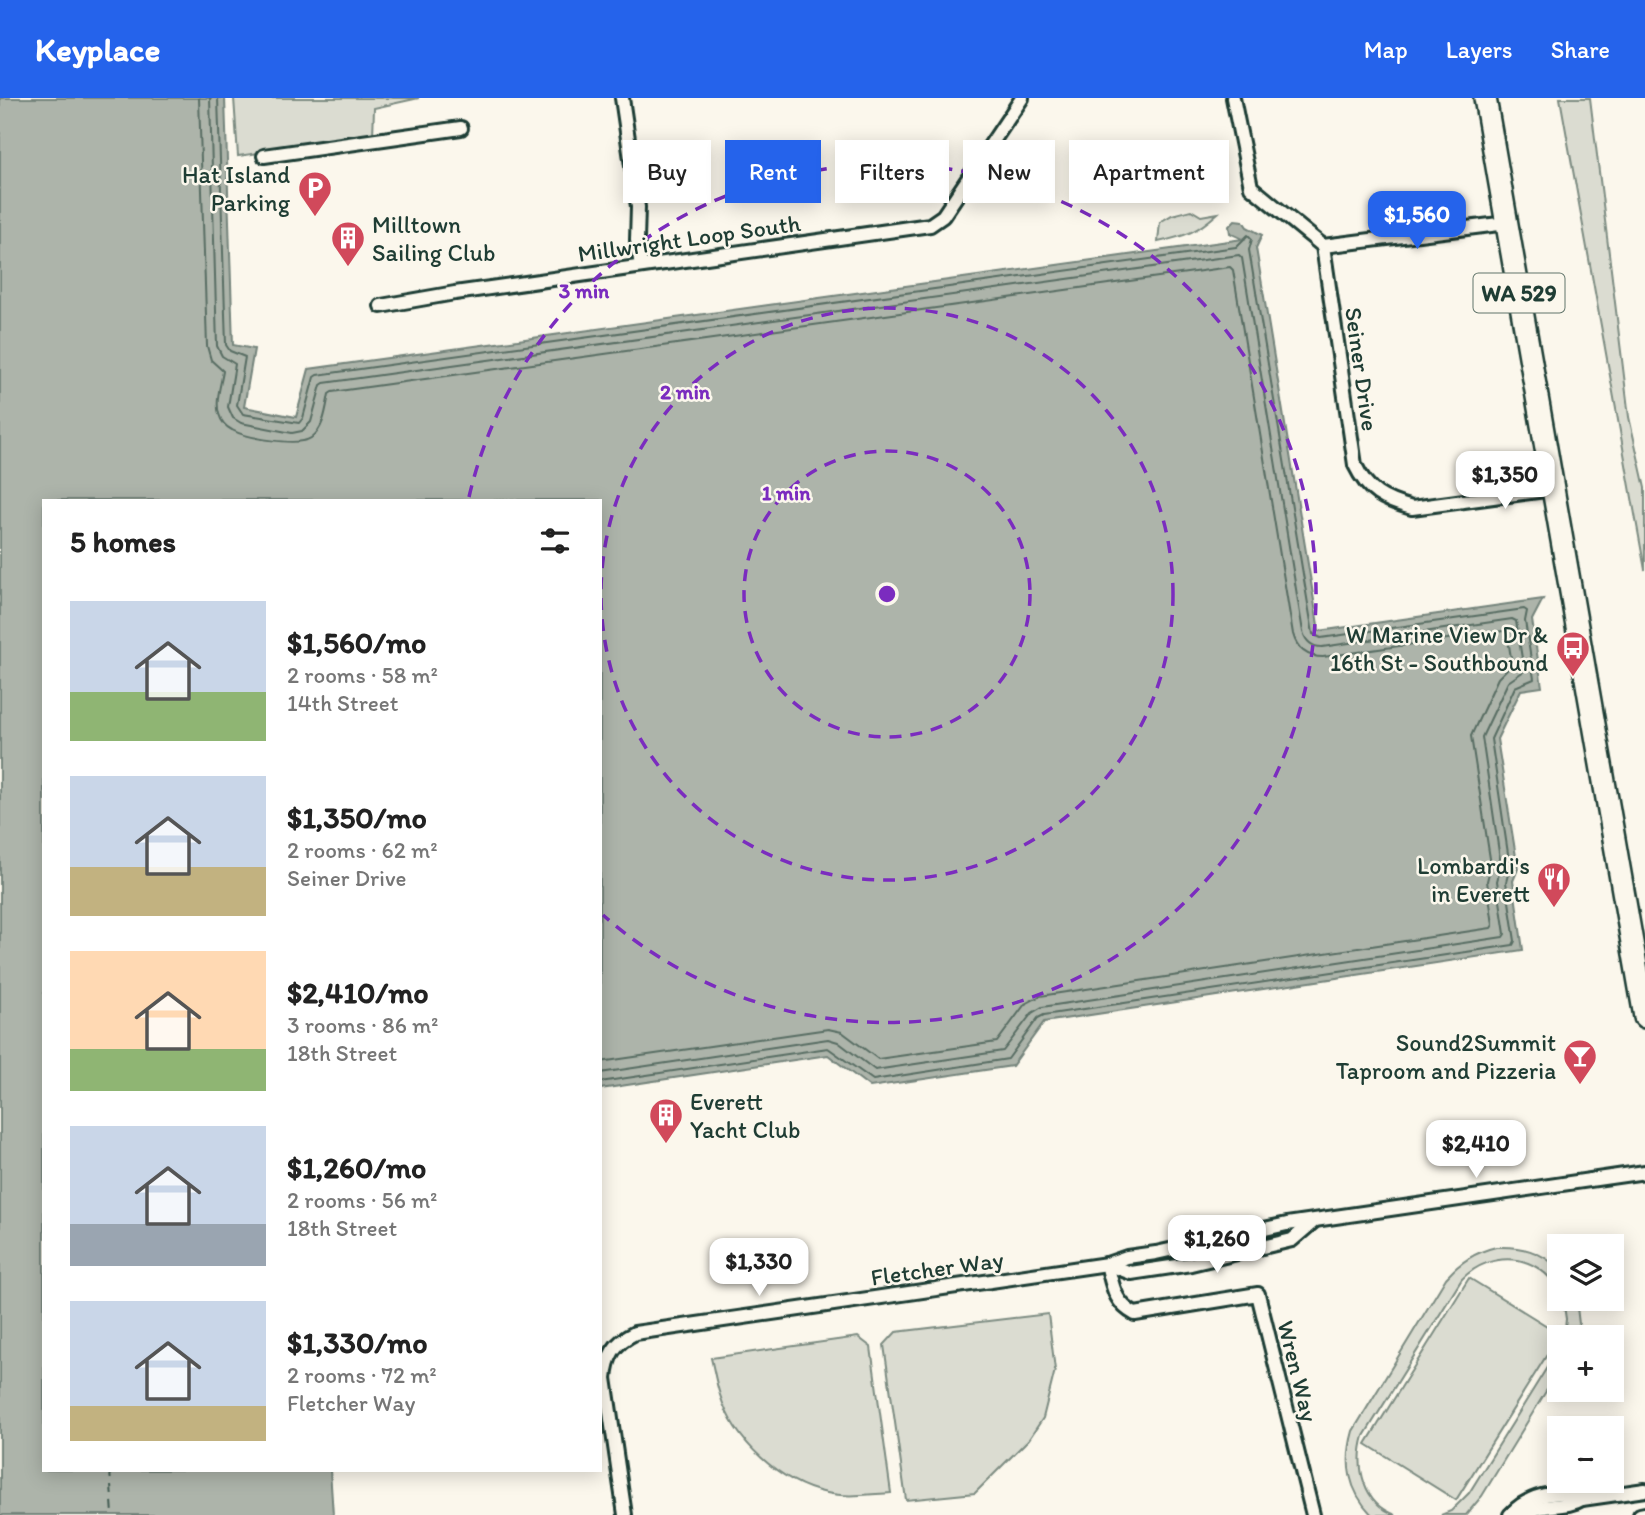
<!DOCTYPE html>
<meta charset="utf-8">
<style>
:root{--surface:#fff;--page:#f6f6f6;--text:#222;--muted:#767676;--accent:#2563eb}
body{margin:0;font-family:Itim,sans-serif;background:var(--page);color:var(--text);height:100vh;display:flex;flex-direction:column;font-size:26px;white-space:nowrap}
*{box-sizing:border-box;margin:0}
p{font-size:23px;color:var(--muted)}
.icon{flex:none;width:38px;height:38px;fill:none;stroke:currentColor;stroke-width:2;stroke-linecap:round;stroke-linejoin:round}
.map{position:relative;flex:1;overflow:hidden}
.details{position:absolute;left:42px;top:401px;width:560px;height:973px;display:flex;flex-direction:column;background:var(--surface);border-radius:0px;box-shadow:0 4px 18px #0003}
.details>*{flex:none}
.guide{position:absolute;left:623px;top:42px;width:665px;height:63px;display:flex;gap:14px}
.controls{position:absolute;left:1547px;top:1136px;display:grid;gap:14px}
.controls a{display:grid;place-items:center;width:77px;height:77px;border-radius:0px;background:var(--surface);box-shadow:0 4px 18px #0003;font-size:35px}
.price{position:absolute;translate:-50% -60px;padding:0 16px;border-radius:14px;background:#fff;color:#222;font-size:23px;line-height:46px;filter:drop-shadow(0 2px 4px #0008)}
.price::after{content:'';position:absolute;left:50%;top:42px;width:21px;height:16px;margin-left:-10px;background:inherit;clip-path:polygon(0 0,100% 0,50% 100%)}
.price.current{background:var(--accent);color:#fff}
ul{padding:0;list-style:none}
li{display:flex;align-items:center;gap:21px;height:175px;padding:0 28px}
li span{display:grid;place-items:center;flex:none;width:196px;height:140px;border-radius:0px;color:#555}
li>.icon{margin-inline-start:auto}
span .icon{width:84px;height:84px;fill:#fffc;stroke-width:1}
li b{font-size:30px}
h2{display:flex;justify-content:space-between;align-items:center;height:84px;padding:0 28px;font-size:30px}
.tag{padding:0 24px;border-radius:0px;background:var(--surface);box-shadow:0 4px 18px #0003;font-size:24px;line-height:63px}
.tag.current{background:var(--accent);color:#fff}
header{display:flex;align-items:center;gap:42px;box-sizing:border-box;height:98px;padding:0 35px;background:var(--accent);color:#fff}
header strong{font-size:33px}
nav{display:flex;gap:38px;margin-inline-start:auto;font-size:24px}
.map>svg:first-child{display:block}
.green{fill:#dbdcd1;stroke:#7d8c82;stroke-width:2}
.water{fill:#adb4aa;stroke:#74847b;stroke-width:2}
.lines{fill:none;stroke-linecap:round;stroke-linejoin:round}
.shore{stroke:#586d63;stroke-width:2}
.ferry{stroke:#425b52;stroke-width:2;stroke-dasharray:9 7;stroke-linecap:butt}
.minor-casing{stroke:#1f3d34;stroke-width:18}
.primary-casing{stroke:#1f3d34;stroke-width:26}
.minor{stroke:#fbf7ec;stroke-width:12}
.primary{stroke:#fbf7ec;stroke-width:21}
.ring{fill:none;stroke:#7b2cbf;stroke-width:3.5;stroke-dasharray:12 9}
.labels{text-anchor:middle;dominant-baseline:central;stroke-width:5;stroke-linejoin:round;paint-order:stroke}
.shield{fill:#fbf7ec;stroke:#61756b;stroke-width:2}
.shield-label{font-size:23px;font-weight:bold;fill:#1f3d34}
.poi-label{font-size:24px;fill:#1f3d34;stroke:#fbf7ec;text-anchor:end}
.street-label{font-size:24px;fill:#1f3d34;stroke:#fbf7ec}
.centre{fill:#7b2cbf;stroke:#fbf7ec;stroke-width:3.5}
.ring-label{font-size:21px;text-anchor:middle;font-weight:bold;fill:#7b2cbf;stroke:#fbf7ec;stroke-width:5;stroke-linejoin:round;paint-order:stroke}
</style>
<header>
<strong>Keyplace</strong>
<nav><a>Map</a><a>Layers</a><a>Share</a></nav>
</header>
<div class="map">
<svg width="1645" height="1417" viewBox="0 0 1645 1417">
<rect width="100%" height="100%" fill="#fbf7ec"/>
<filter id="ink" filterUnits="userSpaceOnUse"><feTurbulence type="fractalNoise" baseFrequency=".0143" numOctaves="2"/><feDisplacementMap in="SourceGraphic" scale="14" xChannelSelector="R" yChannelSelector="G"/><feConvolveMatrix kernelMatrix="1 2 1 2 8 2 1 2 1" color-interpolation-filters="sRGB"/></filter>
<g filter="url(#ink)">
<!-- green -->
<g class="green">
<path d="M234 0H419L374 10 373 38 238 58Z"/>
<path d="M1560 0H1590L1629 319 1645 390V472Z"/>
<path d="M1191 112 1201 118 1218 115C1197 134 1186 138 1158 144L1160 124 1172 117Z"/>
<path d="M1496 1149C1521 1148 1541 1153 1559 1171V1193C1538 1155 1492 1151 1462 1181L1364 1338C1355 1369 1363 1405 1396 1417H1372C1348 1392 1344 1365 1353 1333L1446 1180C1460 1164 1475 1154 1496 1149Z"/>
<path d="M1469 1180 1560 1236 1456 1402 1366 1346Z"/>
<path d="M1563 1201H1576L1579 1226 1576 1239H1564L1566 1221Z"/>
<path d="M1048 1216 1055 1272 1043 1320 1029 1341 975 1395 906 1402 884 1247 896 1234Z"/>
<path d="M858 1239 871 1249 891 1395C871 1396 847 1400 827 1395 780 1385 734 1343 720 1297 716 1285 714 1272 711 1260Z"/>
<path d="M1559 1250V1272L1482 1398 1466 1417H1441L1451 1413 1469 1395Z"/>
</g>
<!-- water -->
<path class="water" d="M0 0H225L233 247 254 251 244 309 296 319 309 271 1243 141 1230 135 1229 128 1235 122 1243 123 1247 129 1262 137 1256 150 1319 533 1543 501 1532 522 1542 589 1521 592 1497 641 1518 771 1513 783 1523 852 1044 924 1012 968 870 989 828 957 600 991V402H44V1372H330L333 1417H0Z"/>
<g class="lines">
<!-- shore -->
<g class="shore">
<path d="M199 0 207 248 211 262 223 273C221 286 215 303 219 316 221 323 226 329 232 332 246 340 298 349 311 340 324 331 326 311 329 296L332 294 1230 169 1233 172 1293 536C1297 551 1307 559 1323 559L1503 533 1507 535 1512 566 1498 580 1471 638 1491 767 1487 783 1493 827 1491 830 1040 898 1025 906 997 944 878 961 842 934 828 931 600 964"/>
<path d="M210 0 217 248 222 258 235 266 228 309 233 320 241 325 292 335 302 333 311 324 321 287 324 285 1239 157 1242 160 1303 534C1306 544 1312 549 1322 549L1512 521 1516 523 1524 573 1508 584 1482 639 1501 768 1497 783 1505 836 1503 839 1042 909 1032 915 1003 953 875 972 838 944 828 941 600 975"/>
<path d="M218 0 226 247 230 253 245 259 237 307 243 316 299 325 303 320 314 279 317 277 1236 149 1248 137 1252 141 1249 152 1313 536 1321 540 1524 511 1527 513 1525 523 1534 581 1515 589 1491 641 1510 769 1506 784 1515 843 1513 847 1044 917 1038 920 1008 961 873 982 828 950 600 984"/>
</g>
<!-- ferry -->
<path class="ferry" d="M110 1372 113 1417"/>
<!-- minor casing -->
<g class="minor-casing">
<g id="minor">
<path d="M622 0 638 109 637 142 641 168"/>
<path d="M1233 0 1251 89 1323 148 1355 367C1368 394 1383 402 1412 410L1553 391"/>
<path d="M264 58 461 30"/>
<path d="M1323 148 1507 125"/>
<path d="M381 208 455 195 930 127 943 118 1022 0"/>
<path d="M1107 1166C1113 1188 1114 1205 1135 1216L1258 1196 1313 1417"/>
<path d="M1107 1166 1131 1175 1191 1166 1292 1142 1313 1124"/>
<path d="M625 1417 605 1280C607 1258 614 1245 635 1235L1107 1166 1127 1159 1156 1155 1287 1126 1645 1074"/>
<path d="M1510 1417C1527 1398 1558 1389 1582 1401"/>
<path d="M1523 1417C1544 1403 1564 1412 1582 1401L1645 1392"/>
<path d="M1640 1417 1645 1416"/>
</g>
</g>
<!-- primary casing -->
<g class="primary-casing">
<path id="primary" d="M1485 0 1645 919"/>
</g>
<!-- minor -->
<use href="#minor" class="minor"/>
<!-- primary -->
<use href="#primary" class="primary"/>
</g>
</g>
<!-- distance rings -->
<g class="ring">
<circle cx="887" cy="496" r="143"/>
<circle cx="887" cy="496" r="286"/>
<path d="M469 399A429 429 0 1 1 603 817"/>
</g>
<!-- icons -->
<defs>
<g id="parking-pin" transform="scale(1.75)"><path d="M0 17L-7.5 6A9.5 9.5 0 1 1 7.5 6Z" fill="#d1495b" stroke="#fbf7ec"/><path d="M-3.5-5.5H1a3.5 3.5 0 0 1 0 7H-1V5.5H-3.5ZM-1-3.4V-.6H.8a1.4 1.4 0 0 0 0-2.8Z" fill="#fff"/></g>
<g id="building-pin" transform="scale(1.75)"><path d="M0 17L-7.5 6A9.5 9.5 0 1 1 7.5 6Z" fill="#d1495b" stroke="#fbf7ec"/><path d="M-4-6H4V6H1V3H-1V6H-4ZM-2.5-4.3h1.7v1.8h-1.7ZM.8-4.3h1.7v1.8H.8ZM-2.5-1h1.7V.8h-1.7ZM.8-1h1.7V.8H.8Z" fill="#fff"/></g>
<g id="bus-pin" transform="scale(1.75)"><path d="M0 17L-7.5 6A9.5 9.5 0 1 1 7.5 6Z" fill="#d1495b" stroke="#fbf7ec"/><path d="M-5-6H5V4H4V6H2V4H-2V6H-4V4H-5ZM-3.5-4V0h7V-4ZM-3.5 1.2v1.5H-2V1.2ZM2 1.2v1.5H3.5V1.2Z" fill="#fff"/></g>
<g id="restaurant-pin" transform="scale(1.75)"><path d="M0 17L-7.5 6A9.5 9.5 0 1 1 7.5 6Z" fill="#d1495b" stroke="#fbf7ec"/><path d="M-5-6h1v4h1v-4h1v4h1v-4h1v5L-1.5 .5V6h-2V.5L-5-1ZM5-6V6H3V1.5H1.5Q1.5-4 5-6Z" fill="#fff"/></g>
<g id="bar-pin" transform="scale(1.75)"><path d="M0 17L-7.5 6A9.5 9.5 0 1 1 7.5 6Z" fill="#d1495b" stroke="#fbf7ec"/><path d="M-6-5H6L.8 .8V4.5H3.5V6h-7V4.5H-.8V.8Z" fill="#fff"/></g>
</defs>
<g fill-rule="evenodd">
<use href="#parking-pin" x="315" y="90"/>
<use href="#building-pin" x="348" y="140"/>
<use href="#bus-pin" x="1573" y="550"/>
<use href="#restaurant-pin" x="1554" y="781"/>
<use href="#bar-pin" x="1580" y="958"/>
<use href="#building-pin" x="666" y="1017"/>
</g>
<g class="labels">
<!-- shield labels -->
<rect class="shield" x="1473.5" y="175.5" width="91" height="39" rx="5"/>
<g class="shield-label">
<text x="1519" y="195">WA 529</text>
</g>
<!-- poi labels -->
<g class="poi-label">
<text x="290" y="76">Hat Island<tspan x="290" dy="28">Parking</tspan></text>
<text x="372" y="126" text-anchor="start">Milltown<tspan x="372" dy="28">Sailing Club</tspan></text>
<text x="1548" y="536">W Marine View Dr &amp;<tspan x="1548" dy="28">16th St - Southbound</tspan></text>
<text x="1530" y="767">Lombardi's<tspan x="1530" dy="28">in Everett</tspan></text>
<text x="1556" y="944">Sound2Summit<tspan x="1556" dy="28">Taproom and Pizzeria</tspan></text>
<text x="690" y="1003" text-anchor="start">Everett<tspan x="690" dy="28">Yacht Club</tspan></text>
</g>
<!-- street labels -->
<g class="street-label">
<text transform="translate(689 140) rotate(-8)">Millwright Loop South</text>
<text transform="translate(1362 271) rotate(82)">Seiner Drive</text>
<text transform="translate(937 1170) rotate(-8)">Fletcher Way</text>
<text transform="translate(1298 1273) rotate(76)">Wren Way</text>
</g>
</g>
<circle cx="887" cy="496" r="10" class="centre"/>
<g class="ring-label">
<text x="584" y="200">3 min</text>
<text x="685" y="301">2 min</text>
<text x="786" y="402">1 min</text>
</g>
</svg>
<div class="controls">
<a><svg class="icon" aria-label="layers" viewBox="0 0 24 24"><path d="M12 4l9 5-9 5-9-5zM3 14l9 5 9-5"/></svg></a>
<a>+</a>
<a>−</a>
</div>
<b class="price current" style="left:1417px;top:153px">$1,560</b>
<b class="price" style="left:1505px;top:413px">$1,350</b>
<b class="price" style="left:1476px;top:1082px">$2,410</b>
<b class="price" style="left:1217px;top:1177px">$1,260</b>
<b class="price" style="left:759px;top:1200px">$1,330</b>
<div class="guide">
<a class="tag">Buy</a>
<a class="tag current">Rent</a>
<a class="tag">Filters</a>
<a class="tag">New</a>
<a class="tag">Apartment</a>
</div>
<section class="details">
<h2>5 homes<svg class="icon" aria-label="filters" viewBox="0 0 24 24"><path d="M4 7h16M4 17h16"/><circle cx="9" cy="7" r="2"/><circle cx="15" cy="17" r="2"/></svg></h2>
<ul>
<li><span style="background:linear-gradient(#c9d6e8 65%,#8fb573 0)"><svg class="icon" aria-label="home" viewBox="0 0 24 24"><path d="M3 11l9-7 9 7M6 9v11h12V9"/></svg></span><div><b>$1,560/mo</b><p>2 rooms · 58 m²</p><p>14th Street</p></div></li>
<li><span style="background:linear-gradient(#c9d6e8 65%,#c2b280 0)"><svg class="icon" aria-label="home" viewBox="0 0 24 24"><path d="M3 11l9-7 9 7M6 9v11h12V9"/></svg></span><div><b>$1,350/mo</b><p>2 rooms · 62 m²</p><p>Seiner Drive</p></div></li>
<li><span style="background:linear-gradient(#ffd9b3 70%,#8fb573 0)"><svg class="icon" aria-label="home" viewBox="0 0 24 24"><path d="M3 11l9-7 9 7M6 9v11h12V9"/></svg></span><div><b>$2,410/mo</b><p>3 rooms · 86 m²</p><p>18th Street</p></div></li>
<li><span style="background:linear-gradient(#c9d6e8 70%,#9aa5b1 0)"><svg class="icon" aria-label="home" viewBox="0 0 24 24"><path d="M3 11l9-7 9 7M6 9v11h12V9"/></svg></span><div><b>$1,260/mo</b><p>2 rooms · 56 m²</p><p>18th Street</p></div></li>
<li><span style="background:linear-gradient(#c9d6e8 75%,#c2b280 0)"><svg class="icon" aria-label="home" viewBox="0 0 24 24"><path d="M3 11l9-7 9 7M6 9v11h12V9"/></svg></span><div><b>$1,330/mo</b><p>2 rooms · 72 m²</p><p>Fletcher Way</p></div></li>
</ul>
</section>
</div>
